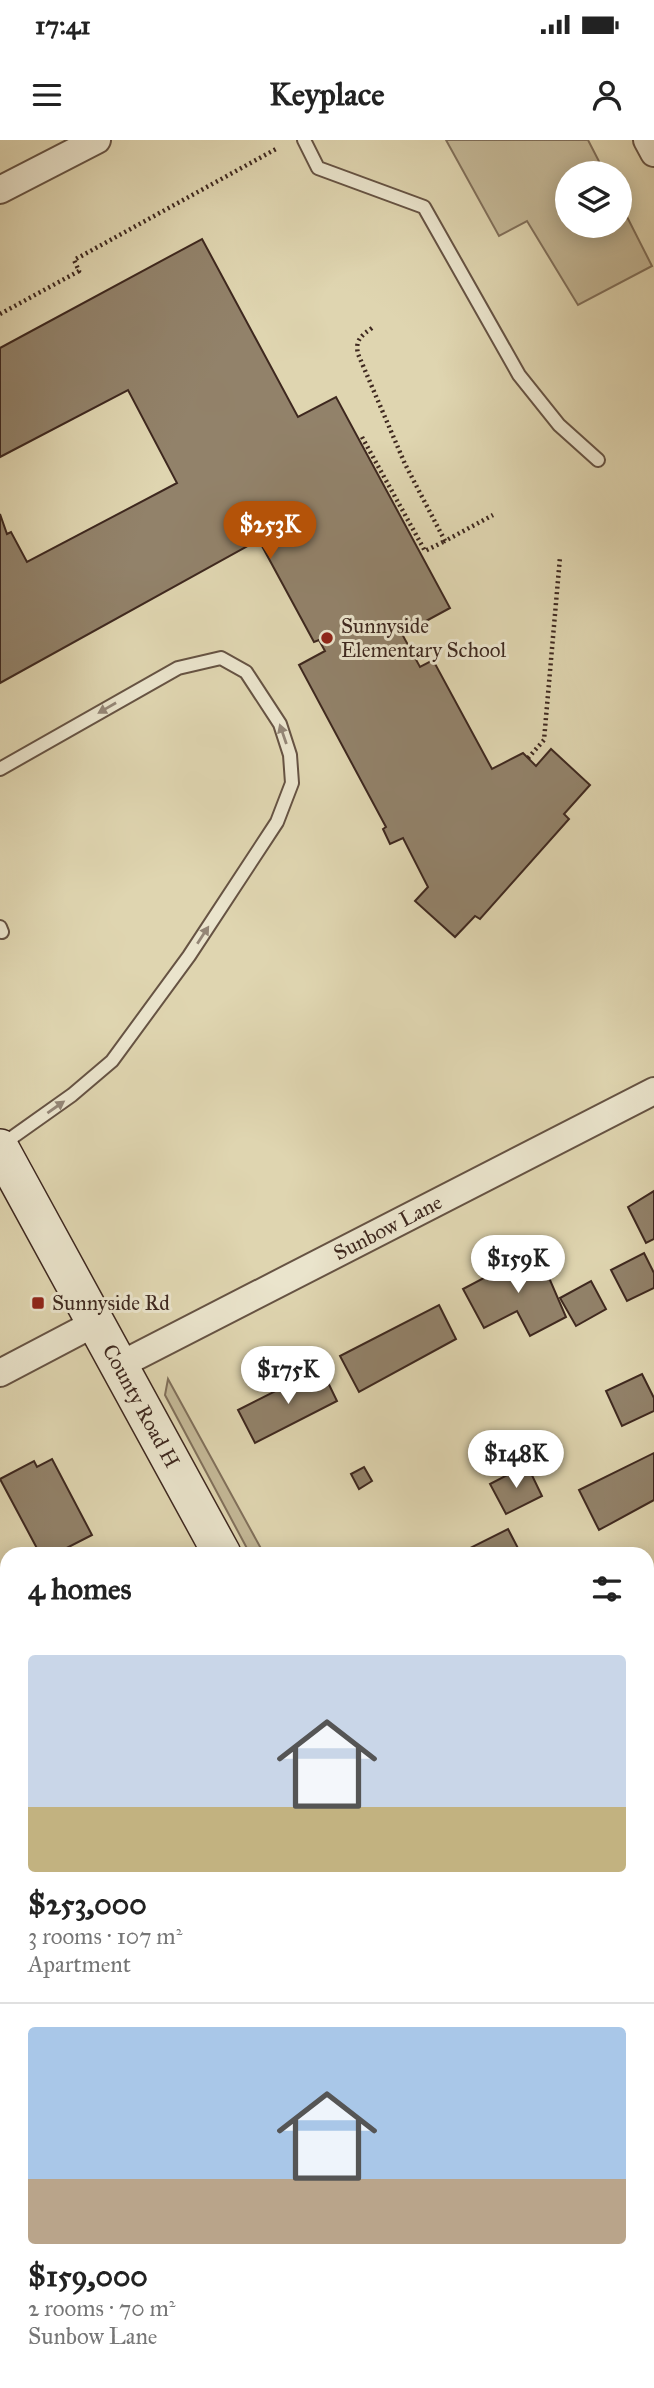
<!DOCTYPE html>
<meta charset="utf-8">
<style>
:root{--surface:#fff;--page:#f6f6f6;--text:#222;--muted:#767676;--line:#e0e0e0;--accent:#b45309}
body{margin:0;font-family:"IM FELL Great Primer",serif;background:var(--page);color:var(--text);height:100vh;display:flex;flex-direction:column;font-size:26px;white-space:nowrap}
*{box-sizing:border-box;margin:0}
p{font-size:23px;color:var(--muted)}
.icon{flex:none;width:38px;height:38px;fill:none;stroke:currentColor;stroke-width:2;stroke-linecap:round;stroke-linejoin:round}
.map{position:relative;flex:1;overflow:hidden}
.drawer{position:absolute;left:0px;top:1407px;width:654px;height:842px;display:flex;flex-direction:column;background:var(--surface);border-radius:21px 21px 0 0;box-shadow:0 4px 18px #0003}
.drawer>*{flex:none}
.buttons{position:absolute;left:555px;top:21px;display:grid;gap:14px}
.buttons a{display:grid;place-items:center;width:77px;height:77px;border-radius:50%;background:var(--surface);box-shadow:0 4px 18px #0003;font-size:35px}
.price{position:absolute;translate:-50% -60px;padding:0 16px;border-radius:24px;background:#fff;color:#222;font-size:23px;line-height:46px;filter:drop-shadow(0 2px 4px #0008)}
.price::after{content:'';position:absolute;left:50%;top:42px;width:21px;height:16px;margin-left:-10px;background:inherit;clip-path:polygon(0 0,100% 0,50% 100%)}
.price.current{background:var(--accent);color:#fff}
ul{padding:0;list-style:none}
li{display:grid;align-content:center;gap:14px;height:371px;padding:0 28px}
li+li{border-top:2px solid var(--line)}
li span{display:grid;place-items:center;height:217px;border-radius:7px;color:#555}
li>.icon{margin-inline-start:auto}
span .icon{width:126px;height:126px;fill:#fffc;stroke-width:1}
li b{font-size:30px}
h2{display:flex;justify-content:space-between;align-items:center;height:84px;padding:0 28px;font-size:30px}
.status{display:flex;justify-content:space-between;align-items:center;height:49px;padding:0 35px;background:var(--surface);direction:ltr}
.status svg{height:19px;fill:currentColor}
header{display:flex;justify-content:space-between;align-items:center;height:91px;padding:0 28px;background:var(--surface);font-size:32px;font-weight:800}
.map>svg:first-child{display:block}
.green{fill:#c4b897;stroke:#81705b;stroke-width:2}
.building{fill:#92826a;stroke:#3e281f;stroke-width:2}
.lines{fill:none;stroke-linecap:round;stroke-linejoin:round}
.lane-casing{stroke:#665343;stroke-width:16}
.street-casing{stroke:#665343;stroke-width:30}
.secondary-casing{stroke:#3e281f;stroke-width:40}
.path{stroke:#3e281f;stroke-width:4.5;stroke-dasharray:2 3.5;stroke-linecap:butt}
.lane{stroke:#eae4cc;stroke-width:12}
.street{stroke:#eae4cc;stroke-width:26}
.secondary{stroke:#eae4cc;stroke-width:37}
.oneway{fill:#948676}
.poi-dot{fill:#8f2418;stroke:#eae4cc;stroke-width:2.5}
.labels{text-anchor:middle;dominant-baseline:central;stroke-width:6;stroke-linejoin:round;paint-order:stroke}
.poi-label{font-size:21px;fill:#3e281f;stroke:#eae4cc;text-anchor:start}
.street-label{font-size:21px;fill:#3e281f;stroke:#eae4cc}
</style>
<div class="status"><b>17:41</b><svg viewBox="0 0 49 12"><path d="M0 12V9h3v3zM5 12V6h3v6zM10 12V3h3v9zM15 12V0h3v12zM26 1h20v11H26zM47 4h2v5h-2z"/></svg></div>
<header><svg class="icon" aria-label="menu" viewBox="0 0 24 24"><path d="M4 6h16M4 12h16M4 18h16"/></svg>Keyplace<svg class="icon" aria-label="person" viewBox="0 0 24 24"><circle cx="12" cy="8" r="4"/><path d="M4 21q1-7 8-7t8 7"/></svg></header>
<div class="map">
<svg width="654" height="2248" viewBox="0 0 654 2248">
<rect width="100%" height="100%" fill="#dfd5b0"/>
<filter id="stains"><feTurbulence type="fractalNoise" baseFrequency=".00286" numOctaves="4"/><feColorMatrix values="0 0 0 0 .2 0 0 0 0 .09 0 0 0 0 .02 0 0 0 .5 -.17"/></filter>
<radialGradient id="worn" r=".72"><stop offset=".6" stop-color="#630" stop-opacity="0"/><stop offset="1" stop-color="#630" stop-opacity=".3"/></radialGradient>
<!-- green -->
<g class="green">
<path d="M446 0H588L605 33H567V86H620V63L652 126 578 165 527 81 499 96Z"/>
<path d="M168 1239 264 1414H250L165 1255Z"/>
</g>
<!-- building -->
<g class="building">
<path d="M202 99 298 277 336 257 450 468 402 494 420 527 433 520 492 629 523 613 536 626 551 609 590 645 564 674 569 679 480 779 475 776 455 797 415 761 428 747 403 698 390 704 383 689 386 687 299 525 325 511 319 500 314 502 262 406 265 405 262 398 0 543V374L7 394 11 392 27 422 177 343 128 250 0 317V208Z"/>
<path d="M654 1051V1099L646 1103 628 1067Z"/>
<path d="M537 1110 566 1177 530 1196 517 1171 484 1188 463 1149Z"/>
<path d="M644 1113 654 1133V1148L627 1161 611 1130Z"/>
<path d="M591 1141 606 1169 576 1186 560 1158Z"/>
<path d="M439 1165 456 1199 359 1252 340 1216Z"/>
<path d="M321 1228 337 1261 255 1303 238 1270Z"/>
<path d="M642 1234 654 1258V1271L622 1286 606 1251Z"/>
<path d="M654 1313V1360L599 1390 579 1350Z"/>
<path d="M52 1319 92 1395 55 1414H40L0 1339 34 1321 37 1327Z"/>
<path d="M527 1325 542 1356 506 1374 490 1344Z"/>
<path d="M364 1327 372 1341 359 1349 351 1334Z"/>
<path d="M508 1389 521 1414H460V1413Z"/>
<path d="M648 1563 654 1573V1602L648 1606Z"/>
<path d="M0 1610 7 1623V1640L0 1643Z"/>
<path d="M654 1701V1750L648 1753V1704Z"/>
<path d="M648 1924 654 1936V1976L648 1979Z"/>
<path d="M7 1925V1972L0 1975V1928Z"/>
<path d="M7 2211V2242H32L19 2248H0V2215Z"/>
<path d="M492 2242H562L551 2248H495Z"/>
</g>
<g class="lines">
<!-- lane casing -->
<g class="lane-casing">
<g id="lane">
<path d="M304 0 318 28 424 67 519 235 559 285 598 320"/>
<path d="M0 629 178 528 221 518 246 532 280 584 290 615 292 643 277 682 189 816 112 921 72 955 0 1006"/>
<path d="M0 787 2 792"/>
</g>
</g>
<!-- street casing -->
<g class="street-casing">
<g id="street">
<path d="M647 0 654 13"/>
<path d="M0 50 97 0"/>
<path id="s1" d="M120 1225 654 951"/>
<path d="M0 1233 97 1182"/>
<path d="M648 1463 654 1459"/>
<path d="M0 1803 7 1799"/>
<path d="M235 2248 247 2242"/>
</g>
</g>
<!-- secondary casing -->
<g class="secondary-casing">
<g id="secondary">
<path id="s2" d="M0 1008 222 1414"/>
<path d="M648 2202 654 2214"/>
</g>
</g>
<!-- path -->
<g class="path">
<path d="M0 174 79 131 74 120 276 9"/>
<path d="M372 188C361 196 355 200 358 214L405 324 445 401 493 375"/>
<path d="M362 297 425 411 445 401"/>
<path d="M528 618 544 600 560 417"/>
</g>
<!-- lane -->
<use href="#lane" class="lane"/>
<!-- street -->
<use href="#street" class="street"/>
<!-- secondary -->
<use href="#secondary" class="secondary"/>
</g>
<!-- one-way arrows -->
<defs><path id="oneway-solid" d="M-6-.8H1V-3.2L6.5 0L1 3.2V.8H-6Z" transform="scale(1.75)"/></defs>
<g class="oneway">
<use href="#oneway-solid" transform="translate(107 568) rotate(150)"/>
<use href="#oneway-solid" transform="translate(283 594) rotate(-109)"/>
<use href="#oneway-solid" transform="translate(203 795) rotate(-57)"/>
<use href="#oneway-solid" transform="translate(56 967) rotate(-35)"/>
</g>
<!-- markers -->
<g class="poi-dot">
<circle cx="327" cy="498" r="7"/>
<rect x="31" y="1156" width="14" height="14" rx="3.5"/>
</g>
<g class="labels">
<!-- poi labels -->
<g class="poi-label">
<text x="341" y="486">Sunnyside<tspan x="341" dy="24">Elementary School</tspan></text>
<text x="52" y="1163">Sunnyside Rd</text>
</g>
<!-- street labels -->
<g class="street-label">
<text stroke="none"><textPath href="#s1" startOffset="301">Sunbow Lane</textPath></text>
<text stroke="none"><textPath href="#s2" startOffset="294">County Road H</textPath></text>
</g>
</g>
<rect width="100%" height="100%" filter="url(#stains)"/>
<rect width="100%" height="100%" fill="url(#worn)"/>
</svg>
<div class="buttons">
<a><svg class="icon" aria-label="layers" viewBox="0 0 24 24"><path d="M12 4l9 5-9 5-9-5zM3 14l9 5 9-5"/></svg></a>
</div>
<b class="price current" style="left:270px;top:421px">$253K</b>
<b class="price" style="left:518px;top:1155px">$159K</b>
<b class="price" style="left:288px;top:1266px">$175K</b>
<b class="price" style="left:516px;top:1350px">$148K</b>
<section class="drawer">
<h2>4 homes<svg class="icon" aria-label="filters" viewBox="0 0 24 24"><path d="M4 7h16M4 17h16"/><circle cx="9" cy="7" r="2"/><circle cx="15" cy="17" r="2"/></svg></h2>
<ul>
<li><span style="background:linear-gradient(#c9d6e8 70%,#c2b280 0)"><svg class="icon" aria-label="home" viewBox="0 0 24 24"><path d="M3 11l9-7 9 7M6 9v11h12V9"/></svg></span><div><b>$253,000</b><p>3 rooms · 107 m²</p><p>Apartment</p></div></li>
<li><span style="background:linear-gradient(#a9c7e8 70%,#b9a48a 0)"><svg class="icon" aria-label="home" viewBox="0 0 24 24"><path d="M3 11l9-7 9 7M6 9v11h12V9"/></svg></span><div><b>$159,000</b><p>2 rooms · 70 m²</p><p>Sunbow Lane</p></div></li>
</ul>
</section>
</div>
